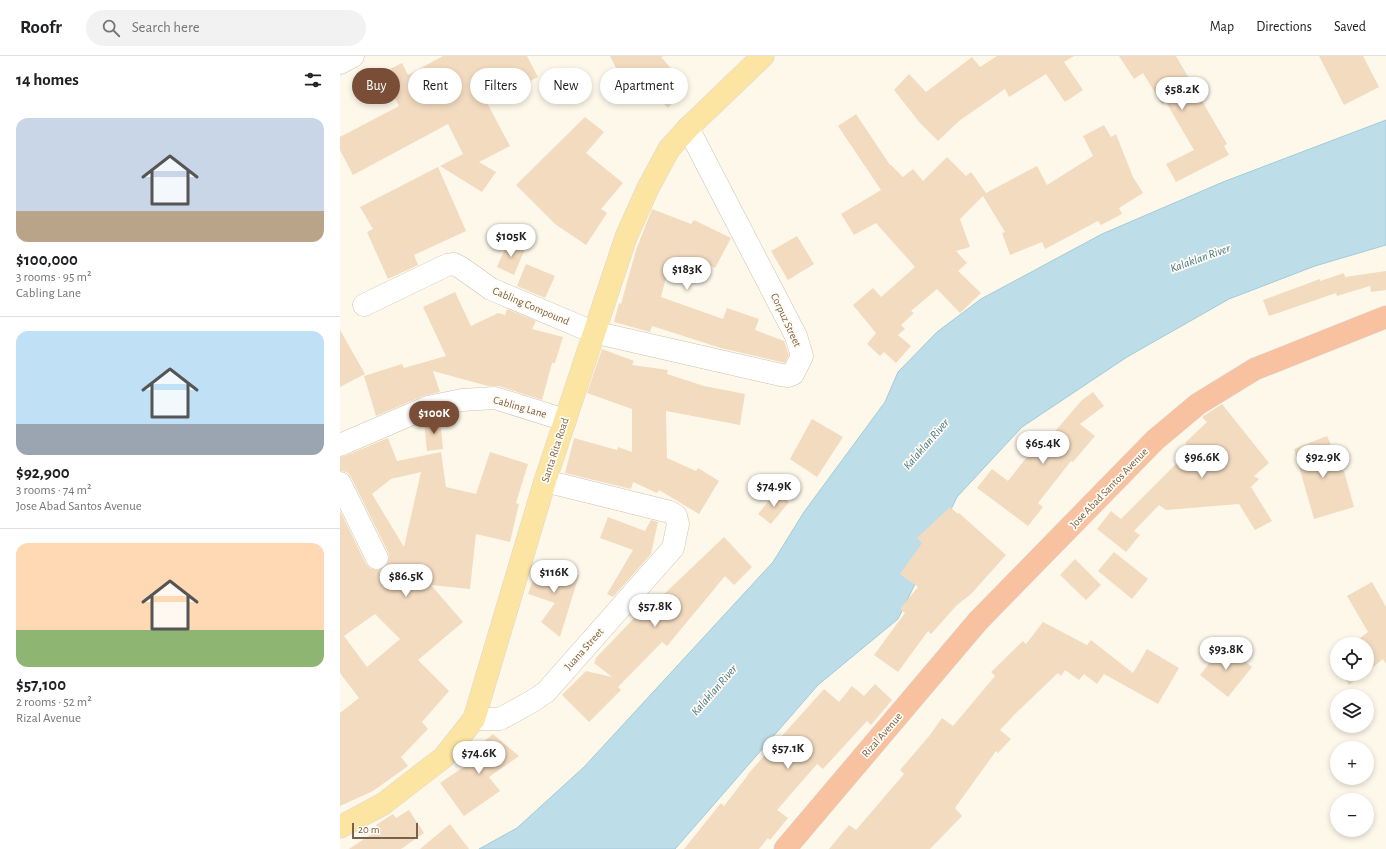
<!DOCTYPE html>
<meta charset="utf-8">
<style>
:root{--surface:#fff;--page:#f2f2f2;--text:#202124;--muted:#757577;--line:#e0e0e0;--accent:#7a4d36}
body{margin:0;font-family:"Alegreya Sans",sans-serif;background:var(--page);color:var(--text);height:100vh;display:flex;flex-direction:column;font-size:15px;white-space:nowrap}
*{box-sizing:border-box;margin:0}
p{font-size:13px;color:var(--muted)}
.icon{flex:none;width:22px;height:22px;fill:none;stroke:currentColor;stroke-width:2;stroke-linecap:round;stroke-linejoin:round}
.map{position:relative;flex:1;overflow:hidden}
.sheet{display:flex;flex-direction:column;background:var(--surface);width:340px}
.sheet>*{flex:none}
.guide{position:absolute;left:12px;top:12px;width:380px;height:36px;display:flex;gap:8px}
.controls{position:absolute;left:990px;top:581px;display:grid;gap:8px}
.controls a{display:grid;place-items:center;width:44px;height:44px;border-radius:50%;background:var(--surface);box-shadow:0 2px 6px #0003;font-size:20px}
.scale{position:absolute;left:12px;bottom:10px;width:66px;box-sizing:border-box;padding-left:4px;border:2px solid #79614c;border-top:0;font-size:11px;line-height:14px;white-space:nowrap;color:#79614c;-webkit-text-stroke:3px #fffbf1;paint-order:stroke}
.price{position:absolute;translate:-50% -34px;padding:0 9px;border-radius:14px;background:#fff;color:#222;font-size:13px;line-height:26px;filter:drop-shadow(0 1px 2px #0008)}
.price::after{content:'';position:absolute;left:50%;top:24px;width:12px;height:9px;margin-left:-6px;background:inherit;clip-path:polygon(0 0,100% 0,50% 100%)}
.price.on{background:var(--accent);color:#fff}
ul{padding:0;list-style:none}
li{display:grid;align-content:center;gap:8px;height:212px;padding:0 16px}
li+li{border-top:1px solid var(--line)}
li span{display:grid;place-items:center;height:124px;border-radius:12px;color:#555}
li>.icon{margin-inline-start:auto}
span .icon{width:72px;height:72px;fill:#fffc;stroke-width:1}
li b{font-size:17px}
h2{display:flex;justify-content:space-between;align-items:center;height:48px;padding:0 16px;font-size:17px}
.chip{padding:0 14px;border-radius:18px;background:var(--surface);box-shadow:0 2px 6px #0003;font-size:14px;line-height:36px}
.chip.on{background:var(--accent);color:#fff}
header{display:flex;align-items:center;gap:24px;box-sizing:border-box;height:56px;padding:0 20px;background:var(--surface);border-bottom:1px solid var(--line)}
header strong{font-size:19px}
nav{display:flex;gap:22px;margin-inline-start:auto;font-size:14px}
.search{width:280px;height:36px;background:var(--page);display:flex;align-items:center;gap:10px;box-sizing:border-box;padding:0 14px;border-radius:22px;color:var(--muted);font-size:15px}
main{display:flex;flex:1;min-height:0}
.map>svg:first-child{display:block}
.water{fill:#bddde8;stroke:#a3cbda}
.building{fill:#f3dbc0;fill-rule:evenodd}
.lines{fill:none;stroke-linecap:round;stroke-linejoin:round}
.minor-casing{stroke:#d0c1ae;stroke-width:23}
.major-casing{stroke:#dcd6d0;stroke-width:23}
.highway-casing{stroke:#dcd6d0;stroke-width:23}
.minor{stroke:#fff;stroke-width:22}
.major{stroke:#fce5a2;stroke-width:22}
.highway{stroke:#f8c1a0;stroke-width:22}
.labels{text-anchor:middle;dominant-baseline:central;stroke-width:3.5;stroke-linejoin:round;paint-order:stroke}
.street-label{font-size:11px;fill:#79614c;stroke:#fffbf1}
.water-label{font-size:12px;font-style:italic;fill:#44788d;stroke:#fffbf1}
</style>
<header>
<strong>Roofr</strong>
<div class="search"><svg class="icon" aria-label="search" viewBox="0 0 24 24"><circle cx="10" cy="10" r="6"/><path d="M15 15l6 6"/></svg>Search here</div>
<nav><a>Map</a><a>Directions</a><a>Saved</a></nav>
</header>
<main>
<section class="sheet">
<h2>14 homes<svg class="icon" aria-label="filters" viewBox="0 0 24 24"><path d="M4 7h16M4 17h16"/><circle cx="9" cy="7" r="2"/><circle cx="15" cy="17" r="2"/></svg></h2>
<ul>
<li><span style="background:linear-gradient(#c9d6e8 75%,#b9a48a 0)"><svg class="icon" aria-label="home" viewBox="0 0 24 24"><path d="M3 11l9-7 9 7M6 9v11h12V9"/></svg></span><div><b>$100,000</b><p>3 rooms · 95 m²</p><p>Cabling Lane</p></div></li>
<li><span style="background:linear-gradient(#bfe0f5 75%,#9aa5b1 0)"><svg class="icon" aria-label="home" viewBox="0 0 24 24"><path d="M3 11l9-7 9 7M6 9v11h12V9"/></svg></span><div><b>$92,900</b><p>3 rooms · 74 m²</p><p>Jose Abad Santos Avenue</p></div></li>
<li><span style="background:linear-gradient(#ffd9b3 70%,#8fb573 0)"><svg class="icon" aria-label="home" viewBox="0 0 24 24"><path d="M3 11l9-7 9 7M6 9v11h12V9"/></svg></span><div><b>$57,100</b><p>2 rooms · 52 m²</p><p>Rizal Avenue</p></div></li>
</ul>
</section>
<div class="map">
<svg width="1046" height="793" viewBox="0 0 1046 793">
<rect width="100%" height="100%" fill="#fdf8ea"/>
<!-- water -->
<path class="water" d="M1046 64V189L975 210 889 243 787 301 682 371 617 441 558 563 478 629 335 793H139L177 772 244 711 433 506 464 456 545 346 558 316 597 276 641 243 762 178 883 126Z"/>
<!-- building -->
<g class="building">
<path d="M103 0H187L198 21 147 47 170 90 139 106 156 116 142 136 100 110 123 98 108 68 13 119 0 94V81L59 50 42 17 62 7 68 19Z"/>
<path d="M270 0H324L321 1 336 18 327 27 340 39 328 52 292 16 281 22Z"/>
<path d="M657 0H734L724 6 743 34 725 46 706 18 669 41 665 33 619 65 598 85 580 67 554 34 569 18 586 36 632 1 640 11Z"/>
<path d="M779 0H836L887 88 884 90 889 99 836 126 826 108 854 94 826 46 822 48 803 17 794 23Z"/>
<path d="M979 0H1023L1039 31 1004 49Z"/>
<path d="M516 58 550 109H551L563 121 573 113 583 125 607 101 626 120 631 116 646 137 697 110 707 129 753 100 743 80 764 69 771 81 776 78 793 121 803 137 779 152 782 158 761 169 758 165 705 193 702 186 670 199 662 177 665 176 643 140 620 163 630 191 616 195 627 207 618 215 641 237 620 257 597 233 571 255 574 257 561 269 565 273 558 279 571 290 556 307 544 296 540 300 527 288 536 277 513 249 533 232 541 241 575 211 536 167 514 179 501 158 541 134 498 70Z"/>
<path d="M245 61 264 76 246 97 283 127 261 153 267 157 246 189 215 168 176 129Z"/>
<path d="M98 111 126 175 74 199 78 209 48 223 27 176 33 173 20 151Z"/>
<path d="M312 153 351 168 354 164 391 182 375 212 353 201 348 211 331 202 321 241 383 263 387 252 419 263 415 274 444 285 449 299 445 307 381 292 312 270 310 276 274 266 279 247 281 248 296 194Z"/>
<path d="M457 180 474 208 448 224 431 195Z"/>
<path d="M168 186 185 193 174 219 157 211Z"/>
<path d="M186 208 215 220 205 242 177 230Z"/>
<path d="M1046 215V234L1031 236 1030 230 997 240 996 237 929 260 923 244 980 223V225L1004 217 1005 221Z"/>
<path d="M115 236 131 270 158 257 165 259 167 253 196 265 192 273 223 281 215 307H212L202 344 159 330H148L93 315 100 336 83 340 36 360 24 320 62 308 64 312 106 300 83 251Z"/>
<path d="M0 274 25 318 0 331Z"/>
<path d="M262 293 294 305 292 309 328 314 327 318 364 330 405 338 400 369 326 355 327 402 356 415 358 412 379 425 359 458 319 434 317 437 293 426 291 433 225 417 234 382 277 394 278 391 292 396V353L247 337Z"/>
<path d="M753 336 764 350 740 368 755 380 733 406 731 405 698 447 703 451 688 470 637 432 652 413 668 425 701 383 705 387 742 344Z"/>
<path d="M882 348 929 407 914 420 919 423 911 431 932 465 915 474 899 448 826 454 819 449 794 475 800 479 786 496 757 473 771 455 781 463 851 393 845 387 867 366 862 361Z"/>
<path d="M100 361 103 393 87 395 84 366Z"/>
<path d="M472 363 503 381 477 421 450 403Z"/>
<path d="M987 380 1002 415H1004L1014 451 974 463 954 393Z"/>
<path d="M48 382 57 405 101 396 106 431 136 438 150 396 188 408 176 447 179 448 170 486 136 478 130 533 91 529 123 566 78 604 109 635 82 666 88 673 61 701 68 710 33 735 0 750V657L19 642 0 617V455L26 508 30 512 36 514 42 513 47 509 49 502 48 496 11 421 7 416 0 415V401L5 400ZM81 416 64 491 32 438 51 423ZM35 558 60 583 27 611 4 580Z"/>
<path d="M436 436 449 446 431 468 418 458Z"/>
<path d="M610 451 618 458 619 457 666 499 631 538 617 549 591 578 588 575 558 616 534 599 565 557 560 553 578 531 560 518 582 487 577 482Z"/>
<path d="M268 461 305 475 311 464 318 466 311 498 273 541 267 538 293 494 260 482Z"/>
<path d="M384 481 412 511 394 529 385 520 327 590 322 586 278 631 281 634 249 666 222 639 246 615 272 621 254 607 256 604 255 603 298 558 297 564Z"/>
<path d="M774 496 808 523 792 543 758 515Z"/>
<path d="M735 503 761 529 746 544 720 519Z"/>
<path d="M199 507 239 519 220 581 201 566 215 547 188 538Z"/>
<path d="M1032 526 1046 551V608L1043 603 1027 616V588H1012L1028 576 1007 540Z"/>
<path d="M703 566 747 589 751 584 793 617 807 593 839 612 818 648 764 618 757 628 744 618 739 624 725 614 721 620 718 617 675 658 660 674 671 683 658 697 656 695 615 752 622 760 590 793H489L509 769 516 774 564 718 560 714 590 679 602 662 613 670 655 620 651 616 683 585 686 588Z"/>
<path d="M884 589 912 611 888 641 860 619Z"/>
<path d="M997 599V613L990 604Z"/>
<path d="M1001 618H1024L1009 629Z"/>
<path d="M535 628 552 644 531 669 527 665 483 713 477 708 437 754 448 762 430 784 428 782 419 793H344L381 747 384 750 408 719H407L484 633 499 646 512 630 524 640Z"/>
<path d="M153 678 179 700 149 721 160 735 124 760 100 727 131 706 127 699Z"/>
<path d="M69 754 84 777 61 793H9L39 773 36 769 53 758 56 762Z"/>
<path d="M110 768 129 793H80Z"/>
</g>
<g class="lines">
<!-- minor casing -->
<g class="minor-casing">
<g id="minor">
<path d="M0 7 13 0"/>
<path d="M24 249 107 209 114 208 120 211 151 233 253 276 441 319 448 320 453 318 462 300 456 280 348 72"/>
<path d="M0 389 88 351 122 344 155 342 225 364"/>
<path d="M0 427 37 502"/>
<path d="M134 663H160L191 646 206 636 333 492 338 468 336 460 330 456 205 425"/>
</g>
</g>
<!-- major casing -->
<g class="major-casing">
<path id="major" d="M0 771 43 748 104 701 134 663 205 425 286 181 308 132 329 93 348 72 423 0"/>
</g>
<!-- highway casing -->
<g class="highway-casing">
<path id="highway" d="M445 793 638 565 815 384 858 348 915 313 1046 261"/>
</g>
<!-- minor -->
<use href="#minor" class="minor"/>
<!-- major -->
<use href="#major" class="major"/>
<!-- highway -->
<use href="#highway" class="highway"/>
</g>
<g class="labels">
<!-- street labels -->
<g class="street-label">
<text transform="translate(191 250) rotate(23)">Cabling Compound</text>
<text transform="translate(446 264) rotate(65)">Corpuz Street</text>
<text transform="translate(180 351) rotate(16)">Cabling Lane</text>
<text transform="translate(215 394) rotate(-72)">Santa Rita Road</text>
<text transform="translate(769 432) rotate(-46)">Jose Abad Santos Avenue</text>
<text transform="translate(244 593) rotate(-48)">Juana Street</text>
<text transform="translate(542 679) rotate(-49)">Rizal Avenue</text>
</g>
<!-- water labels -->
<g class="water-label">
<text transform="translate(860 202) rotate(-20)">Kalaklan River</text>
<text transform="translate(586 388) rotate(-49)">Kalaklan River</text>
<text transform="translate(374 634) rotate(-49)">Kalaklan River</text>
</g>
</g>
</svg>
<div class="controls">
<a><svg class="icon" aria-label="locate" viewBox="0 0 24 24"><circle cx="12" cy="12" r="6"/><path d="M12 2v4M12 18v4M2 12h4M18 12h4"/></svg></a>
<a><svg class="icon" aria-label="layers" viewBox="0 0 24 24"><path d="M12 4l9 5-9 5-9-5zM3 14l9 5 9-5"/></svg></a>
<a>+</a>
<a>−</a>
</div>
<div class="scale">20 m</div>
<b class="price" style="left:842px;top:55px">$58.2K</b>
<b class="price" style="left:171px;top:202px">$105K</b>
<b class="price" style="left:347px;top:235px">$183K</b>
<b class="price on" style="left:94px;top:379px">$100K</b>
<b class="price" style="left:703px;top:409px">$65.4K</b>
<b class="price" style="left:862px;top:423px">$96.6K</b>
<b class="price" style="left:983px;top:423px">$92.9K</b>
<b class="price" style="left:434px;top:452px">$74.9K</b>
<b class="price" style="left:214px;top:538px">$116K</b>
<b class="price" style="left:66px;top:542px">$86.5K</b>
<b class="price" style="left:315px;top:572px">$57.8K</b>
<b class="price" style="left:886px;top:615px">$93.8K</b>
<b class="price" style="left:448px;top:714px">$57.1K</b>
<b class="price" style="left:139px;top:719px">$74.6K</b>
<div class="guide">
<a class="chip on">Buy</a>
<a class="chip">Rent</a>
<a class="chip">Filters</a>
<a class="chip">New</a>
<a class="chip">Apartment</a>
</div>
</div>
</main>
